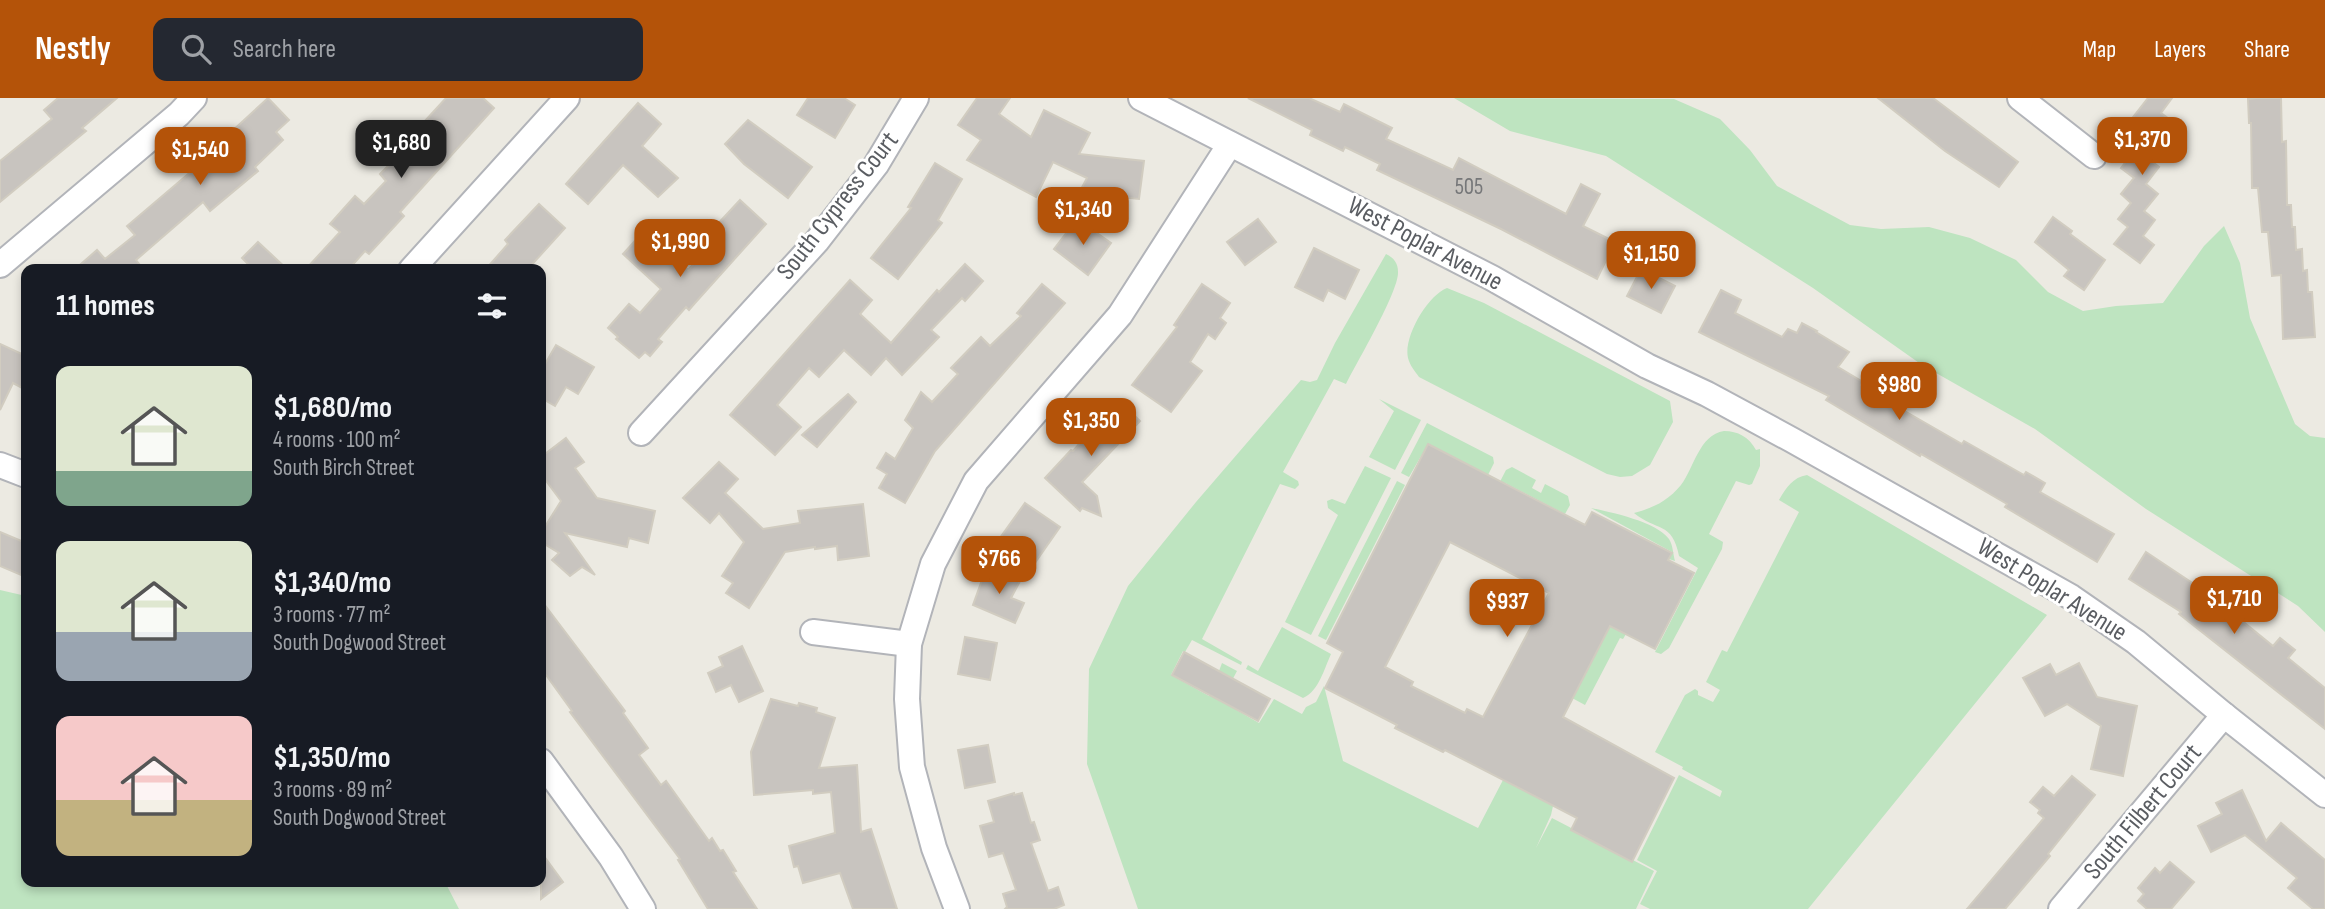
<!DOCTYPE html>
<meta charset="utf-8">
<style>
:root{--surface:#171b24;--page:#242831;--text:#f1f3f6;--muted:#9ea1a6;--accent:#b45309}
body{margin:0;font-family:"Sofia Sans Condensed",sans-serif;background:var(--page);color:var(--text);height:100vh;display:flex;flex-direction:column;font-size:26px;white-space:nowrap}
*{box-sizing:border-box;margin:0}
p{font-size:23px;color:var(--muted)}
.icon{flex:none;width:38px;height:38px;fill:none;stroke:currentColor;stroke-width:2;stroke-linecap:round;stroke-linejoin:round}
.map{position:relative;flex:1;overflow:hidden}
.panel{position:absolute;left:21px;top:166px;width:525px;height:623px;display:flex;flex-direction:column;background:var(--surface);border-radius:14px;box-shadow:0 4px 10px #0003}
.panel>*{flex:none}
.price{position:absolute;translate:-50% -60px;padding:0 16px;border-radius:14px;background:var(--accent);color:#fff;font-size:23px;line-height:46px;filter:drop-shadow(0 2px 4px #0008)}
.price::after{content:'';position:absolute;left:50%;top:42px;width:21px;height:16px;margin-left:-10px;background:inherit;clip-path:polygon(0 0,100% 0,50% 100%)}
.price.selected{background:#222;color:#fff}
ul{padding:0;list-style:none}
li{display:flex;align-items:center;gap:21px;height:175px;padding:0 35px}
li span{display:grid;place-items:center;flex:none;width:196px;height:140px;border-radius:14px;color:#555}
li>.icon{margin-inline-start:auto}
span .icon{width:84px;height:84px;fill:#fffc;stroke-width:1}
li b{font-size:30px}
h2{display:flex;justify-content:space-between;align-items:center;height:84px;padding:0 35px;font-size:30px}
header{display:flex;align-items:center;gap:42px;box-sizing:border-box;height:98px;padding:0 35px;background:var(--accent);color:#fff}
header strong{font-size:33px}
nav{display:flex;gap:38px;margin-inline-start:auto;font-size:24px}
.search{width:490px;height:63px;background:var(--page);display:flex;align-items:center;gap:18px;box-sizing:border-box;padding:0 24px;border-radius:14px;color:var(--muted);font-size:26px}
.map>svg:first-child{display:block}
.green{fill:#bee4c0}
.building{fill:#c8c4bf;stroke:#d1ccc0;stroke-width:2;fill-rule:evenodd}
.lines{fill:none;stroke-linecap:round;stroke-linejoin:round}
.street-casing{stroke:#b2b4b9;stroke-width:28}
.street{stroke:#fff;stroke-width:24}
.labels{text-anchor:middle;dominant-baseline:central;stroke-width:6;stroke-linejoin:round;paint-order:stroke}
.number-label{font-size:23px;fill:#767779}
.street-label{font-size:26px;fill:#5a5d62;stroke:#fff}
</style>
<header>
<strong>Nestly</strong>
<div class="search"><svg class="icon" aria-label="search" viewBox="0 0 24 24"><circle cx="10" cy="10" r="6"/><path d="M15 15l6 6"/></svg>Search here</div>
<nav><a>Map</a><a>Layers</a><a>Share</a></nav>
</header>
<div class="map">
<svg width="2325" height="811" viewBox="0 0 2325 811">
<rect width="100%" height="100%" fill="#eceae2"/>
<!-- green -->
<g class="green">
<path d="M1454 0 1674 1 1720 21 1750 52 1777 88 1850 127 1881 131 1929 129 1970 140 2016 162 2048 194 2083 213 2116 208 2163 205 2204 148 2224 128 2240 165 2250 220 2295 326 2310 338 2325 340V534L2298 508 2146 411 2035 331 1922 267 1813 190 1606 58 1510 33Z"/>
<path d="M1386 156C1394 160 1398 165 1398 174 1399 193 1357 264 1346 286L1334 281 1283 374 1298 383 1299 387 1295 391 1280 386 1202 541 1242 564 1241 567 1192 542 1185 554 1183 553 1171 577 1209 598 1222 575 1219 573 1222 565 1237 573 1221 603 1259 625 1274 601 1302 616 1306 609 1316 604 1324 588 1343 663 1478 730 1503 682 1553 708 1551 717 1536 750 1552 720 1654 773 1636 811H1138L1087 666 1089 571 1128 488 1196 404 1301 282 1310 284 1317 282 1335 245Z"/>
<path d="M1447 190 1484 205 1670 303 1673 324 1650 367 1632 378 1620 379 1607 376 1419 279C1415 273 1410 268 1408 260 1403 239 1428 197 1447 190Z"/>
<path d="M1379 301 1421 322 1395 372 1369 359 1394 313Z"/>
<path d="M1427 325 1493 359 1494 365 1486 381 1485 376 1428 346 1409 379 1401 375Z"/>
<path d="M1724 333C1738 333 1749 339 1756 352L1760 351V368L1752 386 1749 387 1736 383 1709 436 1723 444 1722 451 1669 550 1661 556 1655 554 1698 470 1679 458C1672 423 1657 434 1634 415 1653 410 1668 403 1681 387 1694 370 1699 337 1724 333Z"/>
<path d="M1365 368 1391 380 1311 537 1285 524 1338 417 1328 410 1327 403 1332 401 1345 406Z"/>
<path d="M1512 369 1536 382 1532 390 1541 395 1545 386 1568 398 1570 407 1565 416 1505 385 1494 405 1490 403 1506 372Z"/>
<path d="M1807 377 2047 517 1808 811H1650L1640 806 1657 773 1637 762 1679 677 1720 699 1722 693 1682 671 1683 669 1655 654 1685 597 1695 591 1698 593V597L1713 604 1720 592 1706 584 1722 552 1727 554 1799 414 1779 402C1786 390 1793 379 1807 377Z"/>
<path d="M1397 383 1405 387 1326 542 1318 538Z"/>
<path d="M1591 410C1611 414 1657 424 1669 441 1673 447 1673 456 1675 463L1669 461 1672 454Z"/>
<path d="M0 492 26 498V784H445L459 811H0Z"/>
<path d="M1610 528 1626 536 1623 541 1620 540 1585 607 1572 600Z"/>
<path d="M1282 529 1331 556C1324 571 1319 593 1303 600L1246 571 1248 567 1258 573Z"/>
</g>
<!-- building -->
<g class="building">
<path d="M58 0H117L82 30 86 33 0 104V63L52 21 44 12Z"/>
<path d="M268 0 289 22 276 34 283 42 255 69 258 73 210 113 203 104 136 162 144 172H74L97 152 105 161 135 137 127 128 234 37 231 34Z"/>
<path d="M446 0H483L494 10 400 114 404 118 369 156 365 153 348 172H305L340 134 330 126 355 98 364 106 386 83 380 76 390 66 387 63 397 52 385 40 401 24 413 36Z"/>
<path d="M808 0H844L855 7 835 40 797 17Z"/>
<path d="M977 0H1010L999 16 1031 39 1044 12 1090 35 1079 56 1144 63 1139 101 1079 95 1087 80 1053 64 1036 99 967 62 981 42 958 27Z"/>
<path d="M1248 0H1309L1340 14 1344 6 1392 30 1386 41 1453 72 1459 60 1566 116 1581 86 1600 96 1583 128 1615 144 1597 181 1501 131 1377 72 1380 66 1345 49 1343 53 1310 37 1312 32Z"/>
<path d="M1878 0H1933L2018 64 1999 89 1945 53Z"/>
<path d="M2148 0H2172L2161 15 2169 21 2155 39 2163 45 2150 62 2159 69 2146 86 2158 96 2144 113 2155 122 2143 138 2154 147 2140 165 2114 146 2128 129 2118 121 2131 105 2121 96 2134 80 2121 70 2134 53 2125 47 2138 29 2130 23Z"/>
<path d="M2256 0H2281L2282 44 2286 43 2287 107H2291L2292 129H2295L2296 152 2302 151 2303 173 2307 172 2308 194H2312L2315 239 2283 241 2281 177 2272 178 2268 134H2262L2258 90H2252L2251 25H2249L2248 1Z"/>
<path d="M638 5 661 26 642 48 678 80 658 99 623 67 588 106 566 86Z"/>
<path d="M748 22 812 69 788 100 744 66 725 46Z"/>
<path d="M935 65 962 81 938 122 942 125 898 181 871 160 911 110 908 109Z"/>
<path d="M740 102 766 126 695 205 689 212 686 209 658 241 662 244 650 258 645 254 639 260 616 241 618 239 608 230 629 206 640 215 661 191 623 156 645 132 688 172 721 136 714 130Z"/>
<path d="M539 106 565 130 527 172H485L508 146 505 142Z"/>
<path d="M2053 119 2072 133 2070 136 2105 162 2084 192 2064 178 2069 172 2035 144Z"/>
<path d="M1077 121 1111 145 1088 177 1054 151Z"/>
<path d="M1258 121 1276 144 1245 167 1227 144Z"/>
<path d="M258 144 288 172H254L242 160Z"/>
<path d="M1314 150 1359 172 1345 201 1328 192 1323 203 1295 189Z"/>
<path d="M965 166 983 183 965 203 962 200 931 232 939 239 902 277 886 260 871 277 844 252 819 279 809 270 777 307 801 329 775 357 730 317 850 182 872 202 860 216 891 245 937 192 939 194Z"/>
<path d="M1641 171 1675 188 1661 215 1627 198Z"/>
<path d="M1042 186 1065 205 935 353 905 405 879 390 887 376 877 370 886 355 895 361 913 330 905 322 921 294 932 304 958 276 951 270 981 239 990 248 1021 218 1017 215Z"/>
<path d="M1202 186 1230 205 1220 220 1226 225 1215 241 1208 236 1190 264 1202 273 1171 314 1132 287 1177 229 1174 227Z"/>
<path d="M1721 192 1741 202 1735 215 1782 239 1788 231 1797 235 1802 225 1817 233 1816 234 1849 254 1838 269 1863 284 1861 287 1875 296 1962 346 1964 343 2024 377 2026 374 2045 385 2040 394 2114 436 2097 464 2005 409 2007 406 1921 356 1920 358 1826 302 1829 298 1699 234Z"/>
<path d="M0 246 26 258V292L13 285 0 312Z"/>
<path d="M556 247 594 269 578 296 566 289 555 308 541 300V273Z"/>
<path d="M848 296 856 304 817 349 802 337Z"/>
<path d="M1118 302 1140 323 1082 384 1097 398 1101 418 1082 410 1080 413 1045 380 1071 352 1073 353Z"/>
<path d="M566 340 584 364 575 370 597 400 655 413 648 445 629 440 627 449 565 435 595 477 582 469 570 478 552 462 559 455 541 444V435L561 403 541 376V359Z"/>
<path d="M1428 346 1585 427 1592 414 1672 455 1668 462 1694 475 1655 551 1610 528 1563 619 1674 680 1632 764 1571 732 1577 720 1445 652 1443 654 1395 630 1397 627 1325 590 1343 554 1327 545ZM1450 444 1549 495 1483 619 1467 611 1465 615 1411 588 1413 584 1385 569Z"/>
<path d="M719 364 738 381 725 395 763 431 800 425 798 413 863 406 869 458 838 462 837 448 815 451V449L785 454 749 510 726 495 733 485 722 478 744 444 719 415 710 425 683 400Z"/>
<path d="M1025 405 1060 429 1032 469 997 444Z"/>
<path d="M0 434 26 445V479L0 468Z"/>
<path d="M2146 454 2215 500 2220 494 2235 506 2230 513 2273 548 2280 540 2295 552 2288 560 2325 590V631L2179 516 2181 514 2129 481Z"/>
<path d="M986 471 1020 483 1011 500 1024 505 1015 525 973 507Z"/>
<path d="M541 502 625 613 623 615 648 650 639 657 661 687 666 683 709 743 712 740 720 753 723 752 736 773 733 774 757 811H708L678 762 680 761 570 614 572 613 541 570Z"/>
<path d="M965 539 997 545 990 582 958 576Z"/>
<path d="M742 548 763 593 739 604 731 587 716 594 708 575 723 568 719 559Z"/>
<path d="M1184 554 1270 601 1258 623 1172 577Z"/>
<path d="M2079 565 2097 599 2137 608 2123 678 2091 671 2101 628 2067 606 2045 618 2023 580 2050 566 2056 577Z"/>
<path d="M771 601 798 608 799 605 817 610 816 614 835 620 819 670 857 667 861 734 871 731 897 811H853L840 775 803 785 798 768 794 769 789 748 835 735 831 694 813 696V692L754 697 751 654Z"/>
<path d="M988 647 995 684 965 690 958 652Z"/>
<path d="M2072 678 2095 697 2048 756 2050 758 2005 811H1967L2044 720 2038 715 2040 712 2030 704 2043 689 2054 698Z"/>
<path d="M2242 692 2266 743 2281 725 2325 762V811H2313L2288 790 2297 780 2245 737 2211 754 2198 728 2222 716 2216 705Z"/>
<path d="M1014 695V697L1022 695 1031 725 1034 724 1040 742 1031 745 1048 793 1058 789 1064 807 1054 811H1005L1007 809 1003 796 1016 792 1003 755 989 759 980 728 994 724 988 703Z"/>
<path d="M541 754 563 784 541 801Z"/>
<path d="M2170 764 2194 784 2171 811H2147L2138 803 2144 796 2138 790 2155 770 2160 775Z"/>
</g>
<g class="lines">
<!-- street casing -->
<g class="street-casing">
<g id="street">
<path d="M1141 0 1492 180 1647 268 1707 296 1792 342 2071 499 2136 544 2224 617 2325 697"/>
<path d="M2020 0 2094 58"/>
<path d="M0 167 179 16 194 0"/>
<path d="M411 172 567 0"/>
<path d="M641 335 817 143 876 67 916 0"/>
<path d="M0 367 26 377"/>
<path d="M813 534 909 546"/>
<path d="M541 663 611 759 643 811"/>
<path d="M957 811 934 750 912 669 907 601 909 546 933 466 976 383 1120 217 1230 46"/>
<path d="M2061 811 2224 617"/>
</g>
</g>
<!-- street -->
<use href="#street" class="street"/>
</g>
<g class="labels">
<!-- number labels -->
<g class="number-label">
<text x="1469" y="89">505</text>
</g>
<!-- street labels -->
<g class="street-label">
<text transform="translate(838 108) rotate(-52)">South Cypress Court</text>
<text transform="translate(1425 146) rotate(28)">West Poplar Avenue</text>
<text transform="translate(2052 492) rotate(32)">West Poplar Avenue</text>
<text transform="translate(2143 714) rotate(-50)">South Filbert Court</text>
</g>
</g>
</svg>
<b class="price" style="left:2142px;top:79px">$1,370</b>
<b class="price selected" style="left:401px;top:82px">$1,680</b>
<b class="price" style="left:200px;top:89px">$1,540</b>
<b class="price" style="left:1083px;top:149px">$1,340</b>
<b class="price" style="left:680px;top:181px">$1,990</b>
<b class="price" style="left:1651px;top:193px">$1,150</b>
<b class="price" style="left:1899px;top:324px">$980</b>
<b class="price" style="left:1091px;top:360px">$1,350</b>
<b class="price" style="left:999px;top:498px">$766</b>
<b class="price" style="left:2234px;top:538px">$1,710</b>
<b class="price" style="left:1507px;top:541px">$937</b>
<section class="panel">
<h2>11 homes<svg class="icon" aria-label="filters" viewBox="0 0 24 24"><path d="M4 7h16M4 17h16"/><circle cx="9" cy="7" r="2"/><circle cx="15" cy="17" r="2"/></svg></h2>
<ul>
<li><span style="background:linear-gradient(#dfe7d0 75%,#7fa58c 0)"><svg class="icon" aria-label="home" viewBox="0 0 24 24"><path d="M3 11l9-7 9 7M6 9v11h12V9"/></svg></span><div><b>$1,680/mo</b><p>4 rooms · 100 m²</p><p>South Birch Street</p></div></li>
<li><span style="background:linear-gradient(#dfe7d0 65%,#9aa5b1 0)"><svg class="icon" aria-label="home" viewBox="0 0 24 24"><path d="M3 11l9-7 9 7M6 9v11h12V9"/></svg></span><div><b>$1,340/mo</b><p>3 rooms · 77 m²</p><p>South Dogwood Street</p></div></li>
<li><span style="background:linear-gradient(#f6c9c9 60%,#c2b280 0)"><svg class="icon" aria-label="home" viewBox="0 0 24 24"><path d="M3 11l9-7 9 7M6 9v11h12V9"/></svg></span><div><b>$1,350/mo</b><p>3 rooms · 89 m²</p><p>South Dogwood Street</p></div></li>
</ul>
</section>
</div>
